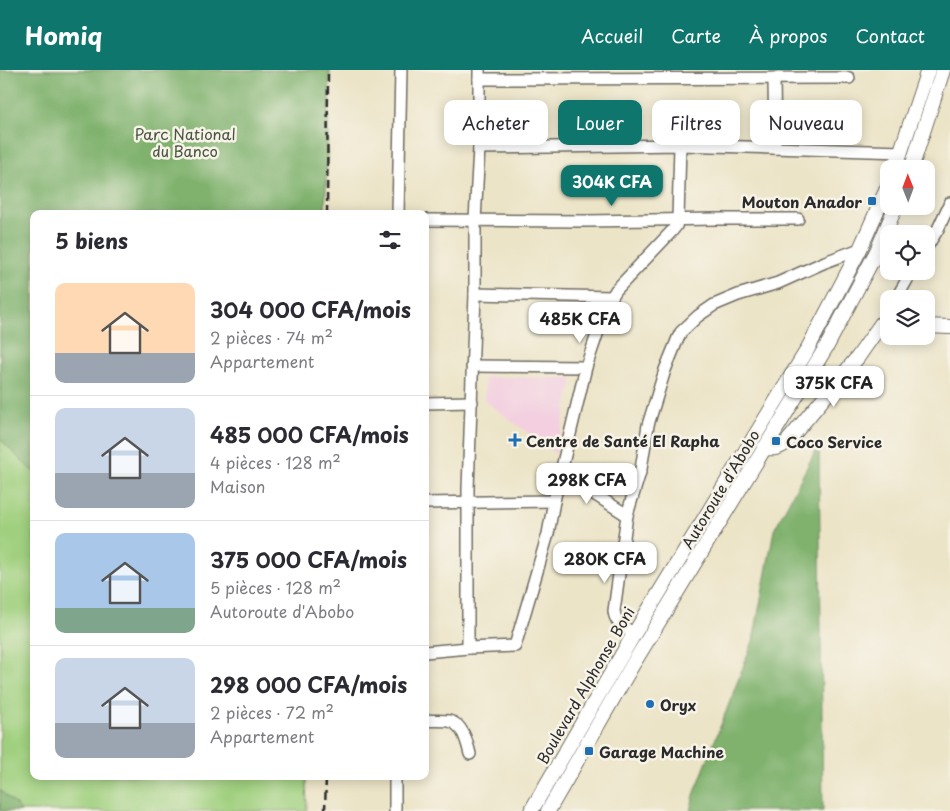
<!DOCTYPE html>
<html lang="fr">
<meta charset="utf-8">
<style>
:root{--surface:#fff;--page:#f7f7f7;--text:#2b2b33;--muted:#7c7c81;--line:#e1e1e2;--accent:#0f766e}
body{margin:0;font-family:"Playpen Sans",sans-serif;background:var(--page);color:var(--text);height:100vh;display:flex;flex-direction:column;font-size:19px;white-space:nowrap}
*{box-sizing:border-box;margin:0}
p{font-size:16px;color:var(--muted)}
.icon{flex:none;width:28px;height:28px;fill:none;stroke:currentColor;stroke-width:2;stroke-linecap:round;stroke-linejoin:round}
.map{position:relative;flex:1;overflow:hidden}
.drawer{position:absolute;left:30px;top:140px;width:399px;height:570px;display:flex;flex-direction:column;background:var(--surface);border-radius:10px;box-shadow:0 2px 12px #0003}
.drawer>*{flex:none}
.top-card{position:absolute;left:444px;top:30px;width:431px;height:45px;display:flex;gap:10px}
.needle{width:32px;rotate:359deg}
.controls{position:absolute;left:880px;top:90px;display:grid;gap:10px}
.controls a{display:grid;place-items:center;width:55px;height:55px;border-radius:10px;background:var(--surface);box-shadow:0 2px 12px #0003;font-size:25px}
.price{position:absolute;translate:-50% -42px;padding:0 11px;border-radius:10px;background:#fff;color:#222;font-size:16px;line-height:32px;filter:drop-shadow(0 1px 2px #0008)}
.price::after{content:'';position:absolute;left:50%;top:30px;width:15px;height:11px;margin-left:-8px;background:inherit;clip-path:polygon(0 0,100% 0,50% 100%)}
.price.on{background:var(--accent);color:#fff}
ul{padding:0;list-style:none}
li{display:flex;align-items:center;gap:15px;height:125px;padding:0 25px}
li+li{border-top:1px solid var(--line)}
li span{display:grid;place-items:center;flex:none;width:140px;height:100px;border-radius:10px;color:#555}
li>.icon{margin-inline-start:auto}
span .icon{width:60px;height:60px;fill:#fffc;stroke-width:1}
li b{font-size:21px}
h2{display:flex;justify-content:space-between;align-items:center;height:60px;padding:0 25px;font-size:21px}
.tag{padding:0 18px;border-radius:10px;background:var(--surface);box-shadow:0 2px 12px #0003;font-size:18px;line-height:45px}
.tag.on{background:var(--accent);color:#fff}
header{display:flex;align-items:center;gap:30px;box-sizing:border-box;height:70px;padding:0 25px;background:var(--accent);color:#fff}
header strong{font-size:24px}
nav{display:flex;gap:28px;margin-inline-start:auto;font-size:18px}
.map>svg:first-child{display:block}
.built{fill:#f3cfe0}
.green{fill:#a0d07f;stroke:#667e55}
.forest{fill:#80b26e;stroke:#566e4c}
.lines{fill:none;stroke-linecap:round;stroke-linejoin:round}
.minor-casing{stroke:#6f6c62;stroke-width:14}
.major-casing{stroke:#6f6c62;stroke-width:16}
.minor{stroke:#fff;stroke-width:11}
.major{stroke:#fff;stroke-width:14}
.rail{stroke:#2b2b2b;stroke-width:2.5;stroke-dasharray:8 4;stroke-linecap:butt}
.poi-dot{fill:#1f6fb2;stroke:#f7f3e8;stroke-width:2}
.labels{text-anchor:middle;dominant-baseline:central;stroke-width:5;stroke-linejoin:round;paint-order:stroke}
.park-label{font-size:15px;fill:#485440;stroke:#f7f3e8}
.poi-label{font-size:15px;font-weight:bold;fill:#2b2b2b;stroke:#f7f3e8;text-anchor:start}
.street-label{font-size:15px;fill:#2b2b2b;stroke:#f7f3e8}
</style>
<header>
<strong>Homiq</strong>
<nav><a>Accueil</a><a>Carte</a><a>À propos</a><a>Contact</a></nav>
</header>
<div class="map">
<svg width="950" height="741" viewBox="0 0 950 741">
<rect width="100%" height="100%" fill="#f7f3e8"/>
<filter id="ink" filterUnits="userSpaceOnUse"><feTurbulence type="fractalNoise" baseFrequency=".02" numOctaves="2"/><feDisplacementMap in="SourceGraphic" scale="10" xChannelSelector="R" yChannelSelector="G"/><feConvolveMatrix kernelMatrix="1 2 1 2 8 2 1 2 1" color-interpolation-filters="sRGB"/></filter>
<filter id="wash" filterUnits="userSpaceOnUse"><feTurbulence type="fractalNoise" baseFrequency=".0096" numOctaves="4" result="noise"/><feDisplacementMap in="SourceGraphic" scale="20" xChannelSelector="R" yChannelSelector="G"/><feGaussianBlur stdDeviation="1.12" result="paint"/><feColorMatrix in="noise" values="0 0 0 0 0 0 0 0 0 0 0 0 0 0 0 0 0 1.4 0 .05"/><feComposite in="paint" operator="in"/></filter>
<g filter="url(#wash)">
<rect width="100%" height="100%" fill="#ece4c7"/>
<!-- built -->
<path class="built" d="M485 307 573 308 556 384 484 330Z"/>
<!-- green -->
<path class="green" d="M0 0H330L325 144H34V706H306L307 741H0Z"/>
<!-- forest -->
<g class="forest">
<path d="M0 0H330L325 144H34V403L0 369Z"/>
<path d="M819 374 823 741H690L694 725 753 571 774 460Z"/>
<path d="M0 720 22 741H0Z"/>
</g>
</g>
<g filter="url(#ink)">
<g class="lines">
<!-- minor casing -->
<g class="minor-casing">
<g id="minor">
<path d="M774 8 775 78"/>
<path d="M479 9 849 8"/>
<path d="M479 78 680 75 902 82"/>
<path d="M398 144 401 0"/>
<path d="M425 150 587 151 716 149H798"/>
<path d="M926 178 938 159 950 133"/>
<path d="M475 224 612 227"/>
<path d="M896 229 912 201"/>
<path d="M881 254 889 241"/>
<path d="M472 296 586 297"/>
<path d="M425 333 472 332"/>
<path d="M561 403 627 445"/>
<path d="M425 433 554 431"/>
<path d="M634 564C624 557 615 553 614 541L627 445 641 399 648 355 665 300 678 268 681 262 698 246 714 235 738 225 778 213 825 192 860 179"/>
<path d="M468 578V419L475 224V150L479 78V0"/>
<path d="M425 582 468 578 515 576 548 464 554 431 586 297 607 235 616 220 672 161 676 156 678 149 680 75"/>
<path d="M425 650C433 651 442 650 449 651 463 654 467 672 470 684"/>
<path d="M395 741V706"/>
</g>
</g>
<!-- major casing -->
<g class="major-casing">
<g id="major">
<path d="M895 99 928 0"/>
<path d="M911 99 943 0"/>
<path d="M926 256 950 257"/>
<path d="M764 378C774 379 780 378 787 372L858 287 881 254 889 255"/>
<path d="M531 741 634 564 806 282 860 179 889 114"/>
<path d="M548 741 633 594 828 274 877 181 896 136"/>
</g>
</g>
<!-- minor -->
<use href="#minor" class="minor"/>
<!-- major -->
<use href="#major" class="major"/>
<!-- rail -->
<g class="rail">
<path d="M327 144 328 0"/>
<path d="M325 741 326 706"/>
</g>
</g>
</g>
<!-- markers -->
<g class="poi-dot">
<rect x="867" y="126" width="10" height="10" rx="2.5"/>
<path d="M512.5 362.5h5v5h5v5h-5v5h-5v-5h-5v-5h5z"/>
<rect x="771" y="366" width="10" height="10" rx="2.5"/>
<circle cx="650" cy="634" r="5"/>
<rect x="584" y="676" width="10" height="10" rx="2.5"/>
</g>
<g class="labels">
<!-- park labels -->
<g class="park-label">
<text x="185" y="63">Parc National<tspan x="185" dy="17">du Banco</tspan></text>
</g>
<!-- poi labels -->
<g class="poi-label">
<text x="862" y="131" text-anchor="end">Mouton Anador</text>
<text x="526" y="370">Centre de Santé El Rapha</text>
<text x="786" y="371">Coco Service</text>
<text x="660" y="634">Oryx</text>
<text x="599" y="681">Garage Machine</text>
</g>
<!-- street labels -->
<g class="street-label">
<text transform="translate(720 419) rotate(-59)">Autoroute d'Abobo</text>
<text transform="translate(585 615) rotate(-60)">Boulevard Alphonse Boni</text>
</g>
</g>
</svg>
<div class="controls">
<a><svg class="needle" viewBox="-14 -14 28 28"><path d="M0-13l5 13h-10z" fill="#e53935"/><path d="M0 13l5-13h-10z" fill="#7c7c81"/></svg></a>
<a><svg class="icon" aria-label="locate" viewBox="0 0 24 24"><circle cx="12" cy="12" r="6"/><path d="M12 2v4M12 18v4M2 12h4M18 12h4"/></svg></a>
<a><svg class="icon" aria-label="layers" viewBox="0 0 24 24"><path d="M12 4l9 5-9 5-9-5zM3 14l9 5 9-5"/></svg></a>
</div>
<b class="price on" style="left:612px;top:137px">304K CFA</b>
<b class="price" style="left:580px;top:274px">485K CFA</b>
<b class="price" style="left:834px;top:338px">375K CFA</b>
<b class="price" style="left:587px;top:435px">298K CFA</b>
<b class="price" style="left:605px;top:514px">280K CFA</b>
<div class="top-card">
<a class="tag">Acheter</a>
<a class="tag on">Louer</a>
<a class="tag">Filtres</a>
<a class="tag">Nouveau</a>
</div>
<section class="drawer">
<h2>5 biens<svg class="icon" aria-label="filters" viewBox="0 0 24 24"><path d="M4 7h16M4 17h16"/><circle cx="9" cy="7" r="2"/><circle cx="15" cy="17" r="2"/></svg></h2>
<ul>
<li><span style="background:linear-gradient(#ffd9b3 70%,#9aa5b1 0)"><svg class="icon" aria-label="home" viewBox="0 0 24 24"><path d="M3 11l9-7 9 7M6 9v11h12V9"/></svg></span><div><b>304 000 CFA/mois</b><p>2 pièces · 74 m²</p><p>Appartement</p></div></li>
<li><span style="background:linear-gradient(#c9d6e8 65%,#9aa5b1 0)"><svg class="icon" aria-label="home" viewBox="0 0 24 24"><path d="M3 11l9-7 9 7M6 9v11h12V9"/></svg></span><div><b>485 000 CFA/mois</b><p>4 pièces · 128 m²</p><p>Maison</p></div></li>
<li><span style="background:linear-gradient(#a9c7e8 75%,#7fa58c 0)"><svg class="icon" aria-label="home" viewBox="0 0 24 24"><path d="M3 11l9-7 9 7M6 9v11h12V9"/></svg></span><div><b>375 000 CFA/mois</b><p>5 pièces · 128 m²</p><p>Autoroute d'Abobo</p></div></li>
<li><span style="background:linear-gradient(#c9d6e8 65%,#9aa5b1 0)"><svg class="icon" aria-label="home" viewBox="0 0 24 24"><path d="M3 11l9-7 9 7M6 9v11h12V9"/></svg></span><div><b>298 000 CFA/mois</b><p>2 pièces · 72 m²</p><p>Appartement</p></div></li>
</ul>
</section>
</div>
